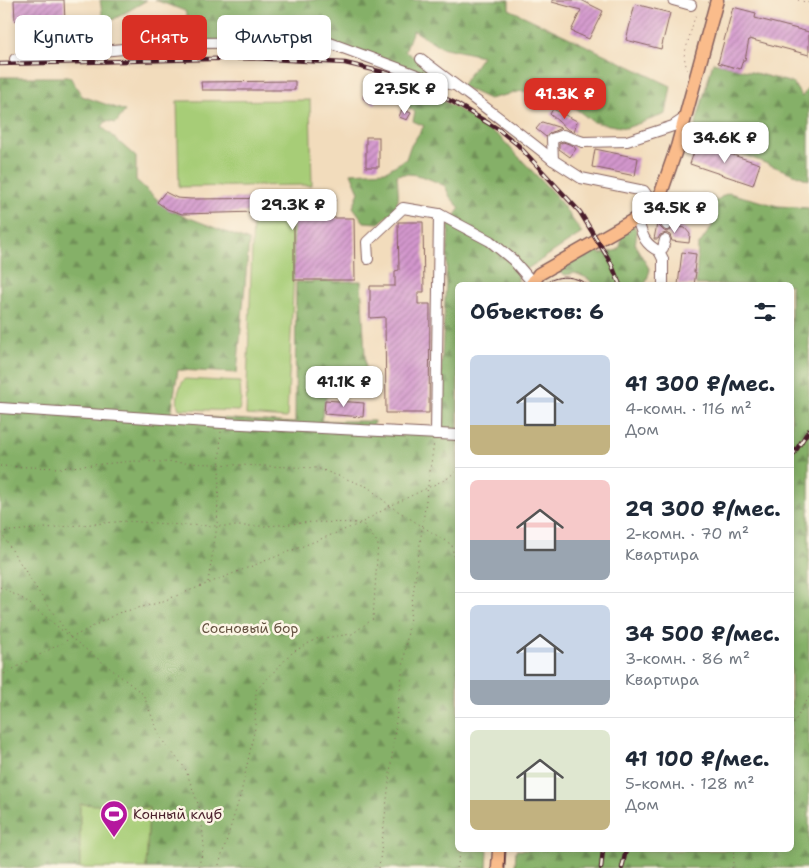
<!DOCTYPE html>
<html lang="ru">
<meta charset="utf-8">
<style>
:root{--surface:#fff;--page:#f2f2f3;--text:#1f2937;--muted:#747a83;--line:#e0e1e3;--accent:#d93025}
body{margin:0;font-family:"Shantell Sans",sans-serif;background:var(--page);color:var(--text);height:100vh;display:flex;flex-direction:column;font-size:19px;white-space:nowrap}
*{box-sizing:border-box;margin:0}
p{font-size:16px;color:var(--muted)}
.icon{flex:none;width:28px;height:28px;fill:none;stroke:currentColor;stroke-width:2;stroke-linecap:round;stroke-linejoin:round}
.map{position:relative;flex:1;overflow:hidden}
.details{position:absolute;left:455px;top:282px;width:339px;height:570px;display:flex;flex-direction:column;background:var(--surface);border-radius:8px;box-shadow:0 2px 8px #0003}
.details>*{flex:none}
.guide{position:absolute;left:15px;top:15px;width:365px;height:45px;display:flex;gap:10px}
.price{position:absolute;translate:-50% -42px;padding:0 11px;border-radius:10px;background:#fff;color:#222;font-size:16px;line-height:32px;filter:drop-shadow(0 1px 2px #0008)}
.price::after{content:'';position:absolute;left:50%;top:30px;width:15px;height:11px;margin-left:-8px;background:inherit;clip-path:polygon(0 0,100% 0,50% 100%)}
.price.selected{background:var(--accent);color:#fff}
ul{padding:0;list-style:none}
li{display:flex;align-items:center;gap:15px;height:125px;padding:0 15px}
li+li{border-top:1px solid var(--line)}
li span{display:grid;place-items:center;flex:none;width:140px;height:100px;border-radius:8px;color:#555}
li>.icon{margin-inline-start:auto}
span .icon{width:60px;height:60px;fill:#fffc;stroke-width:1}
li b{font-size:21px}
h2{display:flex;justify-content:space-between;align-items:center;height:60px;padding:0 15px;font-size:21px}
.chip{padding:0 18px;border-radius:8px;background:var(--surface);box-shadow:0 2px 8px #0003;font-size:18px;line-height:45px}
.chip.selected{background:var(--accent);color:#fff}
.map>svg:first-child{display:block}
.forest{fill:url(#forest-firs);stroke:#68684a}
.pitch{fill:#a7cd77;stroke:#787651}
.building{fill:url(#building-hatch)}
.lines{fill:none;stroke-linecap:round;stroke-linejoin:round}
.minor-casing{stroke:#85615e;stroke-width:12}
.major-casing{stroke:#85615e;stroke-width:15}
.path{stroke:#85615e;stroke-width:1;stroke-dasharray:1 4;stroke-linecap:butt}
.minor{stroke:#fff;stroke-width:10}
.major{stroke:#fabc8b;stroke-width:12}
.tram{stroke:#4a1f2b;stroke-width:1}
.rail-casing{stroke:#4a1f2b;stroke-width:4.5}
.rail{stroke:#fcf5e5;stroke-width:2.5;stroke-dasharray:8;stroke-linecap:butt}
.labels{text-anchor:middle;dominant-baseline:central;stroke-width:5;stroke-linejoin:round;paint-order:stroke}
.park-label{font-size:14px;fill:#665342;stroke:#fcf5e5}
.poi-label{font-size:14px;fill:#4a1f2b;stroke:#fcf5e5;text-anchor:start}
</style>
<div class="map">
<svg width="809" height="868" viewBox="0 0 809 868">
<defs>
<pattern id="forest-firs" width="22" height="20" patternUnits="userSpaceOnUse" patternTransform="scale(1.25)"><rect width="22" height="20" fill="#85b068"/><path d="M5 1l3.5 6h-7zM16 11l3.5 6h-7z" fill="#6f8f56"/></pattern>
<pattern id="building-hatch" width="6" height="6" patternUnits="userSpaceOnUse" patternTransform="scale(1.25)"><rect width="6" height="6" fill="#d397cd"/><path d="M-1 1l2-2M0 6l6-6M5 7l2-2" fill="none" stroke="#ad7ba7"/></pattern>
</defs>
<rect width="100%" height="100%" fill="#fcf5e5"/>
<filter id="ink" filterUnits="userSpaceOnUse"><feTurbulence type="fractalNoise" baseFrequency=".02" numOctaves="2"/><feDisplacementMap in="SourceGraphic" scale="10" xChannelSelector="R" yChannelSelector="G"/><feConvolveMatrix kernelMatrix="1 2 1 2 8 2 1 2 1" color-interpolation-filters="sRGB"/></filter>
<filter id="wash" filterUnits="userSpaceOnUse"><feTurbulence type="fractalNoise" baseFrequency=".0096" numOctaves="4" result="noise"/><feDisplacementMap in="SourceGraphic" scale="20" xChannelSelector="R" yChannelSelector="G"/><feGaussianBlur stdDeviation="1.12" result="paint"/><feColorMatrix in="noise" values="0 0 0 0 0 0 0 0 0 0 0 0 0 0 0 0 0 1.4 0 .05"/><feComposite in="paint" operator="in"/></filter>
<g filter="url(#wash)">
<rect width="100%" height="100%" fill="#f2dcbc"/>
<!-- forest -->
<g class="forest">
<path d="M100 0H147L104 25Z"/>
<path d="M155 0H509V9L671 86 666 114 626 128 593 122 562 98 522 91 489 99 461 86 482 56 441 47 413 30 405 51 443 78 435 84 323 44 196 50 185 11Z"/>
<path d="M713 62 793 83 802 97 809 86V180L703 139 695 127Z"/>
<path d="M0 77H70L82 96 125 111 116 123 106 121 102 127 136 157V180L169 210 249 241 237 373 178 370 171 415 295 423 296 282 361 281 366 373 365 392 326 397 321 421H374L373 427 438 432 449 224 460 208 450 197 445 186C430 179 414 171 397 175 399 203 402 205 379 223L364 222 353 207 359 192 351 173 386 171 406 159 410 147 424 126 413 121 415 112 387 92 392 81 406 83 420 93 448 103 499 136 556 196 582 233 518 275V285H458V850H488L487 868H146L149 808 80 805V868H0Z"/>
<path d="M729 193 778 206 809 208V868H515L516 850H791V285H696L698 246 712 226 713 216 706 214V206L711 196 716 201 724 195Z"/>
<path d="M633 224 637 232 635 245 650 270 645 285H595L587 278 575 273 566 275 558 272 564 265 593 249 601 254 618 250 621 244V233Z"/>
</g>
<!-- pitch -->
<g class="pitch">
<path d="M310 100 312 185 179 187 177 101Z"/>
<path d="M253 219 293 220 294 271 287 418 246 415Z"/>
<path d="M185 379 240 382 241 399 239 411 179 409C175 400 179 385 185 379Z"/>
<path d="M80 804 149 808 146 868H80Z"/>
</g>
<g id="blocks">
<!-- building -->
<g class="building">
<path d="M14 0H64L65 21H15Z"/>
<path d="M552 0H581L603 11 589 39 571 31 581 10 552 2Z"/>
<path d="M635 4 670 13 661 49 626 40Z"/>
<path d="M733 7 756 13 755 18 809 32V55L749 39 745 60H743L740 69 718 63Z"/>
<path d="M295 81V90H202L201 82Z"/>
<path d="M367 91 379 97 375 104 363 98Z"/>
<path d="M402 109 411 113 407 120 399 117Z"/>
<path d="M553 109 577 121 574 132 567 129 550 114Z"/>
<path d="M542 122 561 128 550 133 546 137 536 129Z"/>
<rect x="366" y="137" width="13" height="30"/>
<path d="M563 142 572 145 576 149 570 157 559 149V144Z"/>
<path d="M697 143 760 164 753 185 690 164Z"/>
<path d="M595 149 638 158 635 176 592 167Z"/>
<path d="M330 190 336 200 302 218H354L355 280H294V211L182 214 167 209 157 202 165 192 177 198 191 199 306 198Z"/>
<path d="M398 222H423L424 292H418V304H430L429 413H386L385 317 370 318V286H395V271L399 270Z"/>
<path d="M657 224 664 231 667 232 671 230 674 226 685 228 690 234 689 243 672 241 670 235 666 233 660 235 658 239H654Z"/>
<path d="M682 252 696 254 694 272H696L694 285H678Z"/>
<path d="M325 400 364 403 363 417 324 414Z"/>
</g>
</g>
</g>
<g filter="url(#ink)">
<use href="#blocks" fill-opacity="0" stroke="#85615e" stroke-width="1"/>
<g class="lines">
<!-- minor casing -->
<g class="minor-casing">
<g id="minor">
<path d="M673 0 691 5"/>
<path d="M15 59 188 43 327 42 430 80 454 85"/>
<path d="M421 59C465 93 510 125 553 160"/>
<path d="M637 218C642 233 643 244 659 251L663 248 665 240"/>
<path d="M667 225 644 191 581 178 553 160 552 139 563 135 583 142 627 141 673 126 685 118"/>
<path d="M659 251 663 259V285"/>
<path d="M368 259 367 242 403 208 439 214 490 241 513 260 532 282"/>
<path d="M0 408 222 423 458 435"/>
<path d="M436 434 439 214"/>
</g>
</g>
<!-- major casing -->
<g class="major-casing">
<g id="major">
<path d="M531 285 539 274 637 218 654 205 661 193 677 147 717 0"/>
<path d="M498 868 499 850"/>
</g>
</g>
<!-- path -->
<g class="path">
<path d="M798 0 809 3"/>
<path d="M687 70 684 56 696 13"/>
<path d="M0 466 60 468 134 461 317 468 368 487 390 506 452 545 458 584"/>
<path d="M363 522 390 506 448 478 458 469"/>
<path d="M0 532 127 521 182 525 217 526H267L313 522 362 523 378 543 373 619 352 634 316 639 293 652 256 690 255 728 241 793 218 868"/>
<path d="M208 582 217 526 221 431"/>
<path d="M0 587 25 600 70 637 40 594 1 533"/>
<path d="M70 637 143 694 161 739 185 768 201 812 204 847 198 868"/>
<path d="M0 676 118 613 158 603 359 524"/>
<path d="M791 728 809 697"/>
<path d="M379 868 398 704 434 442"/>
<path d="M457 868 461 850"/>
<path d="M732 868 735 850"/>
</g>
<!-- minor -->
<use href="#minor" class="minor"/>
<!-- major -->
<use href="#major" class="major"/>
<!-- tram -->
<g class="tram">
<path d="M543 285C557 274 574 275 588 285"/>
<path d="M504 868 505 850"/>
</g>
<!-- rail casing -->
<g class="rail-casing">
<g id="rail">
<path d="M0 64 252 58 345 63 391 74 453 102 498 129 518 145 580 212 611 263 620 285"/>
<path d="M791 458 809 430"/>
<path d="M601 868 603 850"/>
<path d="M622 868 626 850"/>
</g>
</g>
<!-- rail -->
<use href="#rail" class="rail"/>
</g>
</g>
<!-- icons -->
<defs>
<g id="stadium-pin" transform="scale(1.4375)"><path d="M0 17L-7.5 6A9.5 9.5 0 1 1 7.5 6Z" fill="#b5179e" stroke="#fcf5e5"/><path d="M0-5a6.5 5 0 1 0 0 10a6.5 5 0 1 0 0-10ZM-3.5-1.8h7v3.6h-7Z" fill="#fff"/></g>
</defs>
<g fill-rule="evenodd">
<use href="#stadium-pin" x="114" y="814"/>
</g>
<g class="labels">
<!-- park labels -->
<g class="park-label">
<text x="250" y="628">Сосновый бор</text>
</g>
<!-- poi labels -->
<g class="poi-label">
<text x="133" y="814">Конный клуб</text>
</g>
</g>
</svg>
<b class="price" style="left:405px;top:115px">27.5K ₽</b>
<b class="price selected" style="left:565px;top:120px">41.3K ₽</b>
<b class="price" style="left:725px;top:164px">34.6K ₽</b>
<b class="price" style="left:293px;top:231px">29.3K ₽</b>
<b class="price" style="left:675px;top:234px">34.5K ₽</b>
<b class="price" style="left:344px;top:408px">41.1K ₽</b>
<div class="guide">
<a class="chip">Купить</a>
<a class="chip selected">Снять</a>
<a class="chip">Фильтры</a>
</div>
<section class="details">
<h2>Объектов: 6<svg class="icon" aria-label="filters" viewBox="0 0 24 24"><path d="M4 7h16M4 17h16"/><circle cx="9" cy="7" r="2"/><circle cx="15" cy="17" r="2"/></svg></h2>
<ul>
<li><span style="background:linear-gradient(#c9d6e8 70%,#c2b280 0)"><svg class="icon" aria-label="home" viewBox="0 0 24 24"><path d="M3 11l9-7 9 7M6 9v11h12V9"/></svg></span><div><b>41 300 ₽/мес.</b><p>4-комн. · 116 m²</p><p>Дом</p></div></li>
<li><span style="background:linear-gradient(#f6c9c9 60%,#9aa5b1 0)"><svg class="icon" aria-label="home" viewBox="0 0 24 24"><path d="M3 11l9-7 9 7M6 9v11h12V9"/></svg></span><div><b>29 300 ₽/мес.</b><p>2-комн. · 70 m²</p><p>Квартира</p></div></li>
<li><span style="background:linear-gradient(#c9d6e8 75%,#9aa5b1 0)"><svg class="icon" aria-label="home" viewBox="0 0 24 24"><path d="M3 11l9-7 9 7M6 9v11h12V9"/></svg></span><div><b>34 500 ₽/мес.</b><p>3-комн. · 86 m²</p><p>Квартира</p></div></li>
<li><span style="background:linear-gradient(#dfe7d0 70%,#c2b280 0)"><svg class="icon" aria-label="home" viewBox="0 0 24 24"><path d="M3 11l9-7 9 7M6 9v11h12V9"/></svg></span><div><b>41 100 ₽/мес.</b><p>5-комн. · 128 m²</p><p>Дом</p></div></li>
</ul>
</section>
</div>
